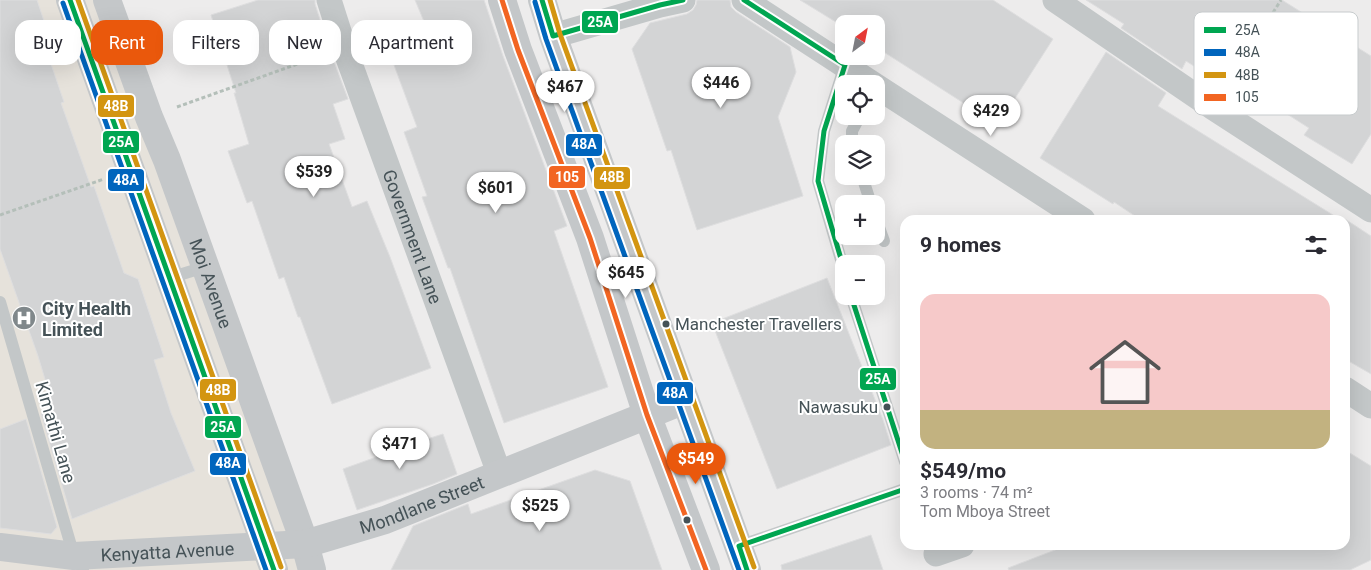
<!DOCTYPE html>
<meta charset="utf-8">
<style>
:root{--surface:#fff;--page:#f7f7f7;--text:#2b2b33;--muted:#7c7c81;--line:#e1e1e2;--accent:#ea580c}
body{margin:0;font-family:Roboto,sans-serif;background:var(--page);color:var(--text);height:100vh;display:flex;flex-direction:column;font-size:19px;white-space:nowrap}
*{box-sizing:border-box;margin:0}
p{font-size:16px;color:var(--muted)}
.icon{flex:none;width:28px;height:28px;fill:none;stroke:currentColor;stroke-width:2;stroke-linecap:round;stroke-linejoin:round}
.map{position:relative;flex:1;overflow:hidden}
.details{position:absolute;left:900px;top:215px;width:450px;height:335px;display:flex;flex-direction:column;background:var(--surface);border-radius:15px;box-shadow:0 5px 20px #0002}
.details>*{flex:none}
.hud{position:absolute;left:15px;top:20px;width:475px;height:45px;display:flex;gap:10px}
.needle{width:32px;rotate:32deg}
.controls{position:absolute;left:835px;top:15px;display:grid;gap:10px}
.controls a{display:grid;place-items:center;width:50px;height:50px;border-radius:10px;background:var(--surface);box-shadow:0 5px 20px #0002;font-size:25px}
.price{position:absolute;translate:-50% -42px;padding:0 11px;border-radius:18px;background:#fff;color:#222;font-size:16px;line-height:32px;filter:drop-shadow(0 1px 2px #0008)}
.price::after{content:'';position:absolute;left:50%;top:30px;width:15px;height:11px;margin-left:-8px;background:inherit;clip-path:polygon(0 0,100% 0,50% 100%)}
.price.current{background:var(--accent);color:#fff}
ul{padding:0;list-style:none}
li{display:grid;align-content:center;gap:10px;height:265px;padding:0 20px}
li+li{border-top:1px solid var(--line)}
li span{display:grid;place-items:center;height:155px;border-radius:15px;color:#555}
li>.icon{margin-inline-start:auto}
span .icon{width:90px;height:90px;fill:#fffc;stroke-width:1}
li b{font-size:21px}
h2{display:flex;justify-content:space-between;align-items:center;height:60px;padding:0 20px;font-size:21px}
.tag{padding:0 18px;border-radius:15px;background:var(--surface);box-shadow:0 5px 20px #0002;font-size:18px;line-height:45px}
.tag.current{background:var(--accent);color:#fff}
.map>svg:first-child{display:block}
.commercial{fill:#e6e2db}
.building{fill:#d3d4d5;stroke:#dededf}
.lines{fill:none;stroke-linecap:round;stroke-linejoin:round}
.path{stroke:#b4bfb9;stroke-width:3;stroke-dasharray:4 2.5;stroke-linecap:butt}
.lane{stroke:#c3c7c8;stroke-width:12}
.street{stroke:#c3c7c8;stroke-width:25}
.secondary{stroke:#c4c7c9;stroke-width:28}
.bus-1-casing{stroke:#fff;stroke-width:9}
.bus-2-casing{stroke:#fff;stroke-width:9}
.bus-3-casing{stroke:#fff;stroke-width:9}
.bus-4-casing{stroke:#fff;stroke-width:9}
.bus-1{stroke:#00a651;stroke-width:5}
.bus-2{stroke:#0065bd;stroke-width:5}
.bus-3{stroke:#d39511;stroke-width:5}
.bus-4{stroke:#f26522;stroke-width:5}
.bus-dot{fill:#455257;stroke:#fff;stroke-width:2}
.labels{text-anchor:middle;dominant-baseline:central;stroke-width:4;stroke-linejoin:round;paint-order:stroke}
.bus-label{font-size:17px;fill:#455257;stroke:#fff;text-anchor:start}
.street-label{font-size:18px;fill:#455257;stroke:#fff}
.poi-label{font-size:18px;font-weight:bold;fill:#455257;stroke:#fff;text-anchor:start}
.key{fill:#fff;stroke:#c7cbcd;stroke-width:1}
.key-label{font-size:14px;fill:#455257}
.line-badge{stroke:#fff;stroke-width:2}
.badge-label{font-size:14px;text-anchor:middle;font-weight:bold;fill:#fff}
</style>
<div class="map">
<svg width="1371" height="570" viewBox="0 0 1371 570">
<rect width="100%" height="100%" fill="#edecec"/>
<!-- commercial -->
<path class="commercial" d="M0 0H119L319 570H0Z"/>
<!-- building -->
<g class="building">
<path d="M0 0H37L44 21 37 23 64 102 61 103 91 187 94 186 124 273 138 279 164 357 154 360 171 413 195 471 72 519 41 414 54 409 38 356 0 249Z"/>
<path d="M258 0H315V4L330 51 348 99 333 104 345 139 329 144 352 207 367 201 390 257 431 368 332 404 300 317H298L284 277 279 279 252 201 247 203 228 151 249 144 234 93H236L211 15Z"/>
<path d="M415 0H484L503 56 567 226 554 231 608 387 504 423 450 268H448L422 197 427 196 404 132 417 127 394 65 436 50Z"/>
<path d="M697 0H730L731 7 736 12 790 47 796 72 778 117 803 196 697 230 671 150 667 151 632 49 650 23 687 14 693 10 696 5Z"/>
<path d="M800 0H993L1053 39 998 125 876 47V24H844V27Z"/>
<path d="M1086 0H1282L1371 56V134L1352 164 1304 135 1309 128 1276 107 1283 97 1234 65 1222 84 1186 61 1182 69 1121 28 1124 24Z"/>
<path d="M1106 52 1166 93 1158 106 1341 220H1141L1114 202 1113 204 1040 158Z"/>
<path d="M1345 219 1371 236V374L1345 359Z"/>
<path d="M827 278 883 420 891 445 777 489 712 323Z"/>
<path d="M26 419 57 527 51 534 0 528V429Z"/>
<path d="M407 432 411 444 443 434 457 474 433 484 357 510 343 469 382 455 378 442Z"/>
<path d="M1345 450 1371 466V560L1350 570H1009L1008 568 1068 545H1345Z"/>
<path d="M595 470 630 481 662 570H391L413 526 468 504 471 514Z"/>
<path d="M871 535 883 570H782L781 565Z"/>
</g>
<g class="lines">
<!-- path -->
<g class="path">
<path d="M1228 84 1281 0"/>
<path d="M177 107 317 57"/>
<path d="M0 215 104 179"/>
</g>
<!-- lane -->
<g class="lane">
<path d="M852 144V131L860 116"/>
<path d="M862 176 871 204"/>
<path d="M876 219 884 241"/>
<path d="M844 270 818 181 824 131 845 65"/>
<path d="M169 278 205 267"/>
<path d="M851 296 905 462"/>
<path d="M0 302 74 556 83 570"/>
<path d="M739 546 905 489"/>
</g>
<!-- street -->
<g class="street">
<path id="s1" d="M329 0 344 47 499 473"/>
<path d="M744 0 873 84"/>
<path d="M1055 0 1212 107 1371 210"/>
<path d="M553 36 660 5 683 0"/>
<path d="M876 86 1083 220"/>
<path d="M1345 389 1371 406"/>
<path d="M936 554 962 545"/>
</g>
<!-- secondary -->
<g class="secondary">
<path d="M70 0 274 570"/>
<path id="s2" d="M107 0 149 117 167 160 305 544 312 570"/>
<path d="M502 0 518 50 590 238 647 415 706 570"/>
<path d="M542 0 553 36 747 570"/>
<path id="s3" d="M0 547 74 556 305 544 385 520 685 400"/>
</g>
<!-- bus-1 casing -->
<g class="bus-1-casing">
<g id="bus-1">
<path d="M70 0 274 570"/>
<path d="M542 0 553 36 660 5 683 0"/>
<path d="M744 0 845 65 824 131 818 181 844 269"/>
<path d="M851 296 905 462"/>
<path d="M747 570 739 546 905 489"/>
</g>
</g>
<!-- bus-2 casing -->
<g class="bus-2-casing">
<g id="bus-2">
<path d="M535 2 546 39 739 570"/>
<path d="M63 3 266 570"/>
</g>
</g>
<!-- bus-3 casing -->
<g class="bus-3-casing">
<g id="bus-3">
<path d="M78 0 281 567"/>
<path d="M550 0 560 34 754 567"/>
</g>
</g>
<!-- bus-4 casing -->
<g class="bus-4-casing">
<path id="bus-4" d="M502 0 518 50 590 238 647 415 706 570"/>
</g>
<!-- bus-1 -->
<use href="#bus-1" class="bus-1"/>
<!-- bus-2 -->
<use href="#bus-2" class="bus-2"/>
<!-- bus-3 -->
<use href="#bus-3" class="bus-3"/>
<!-- bus-4 -->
<use href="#bus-4" class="bus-4"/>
</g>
<!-- icons -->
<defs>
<g id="hospital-disc" transform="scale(1.25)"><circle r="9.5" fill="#80888b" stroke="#fff"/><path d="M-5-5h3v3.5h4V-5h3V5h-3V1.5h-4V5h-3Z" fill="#fff"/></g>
</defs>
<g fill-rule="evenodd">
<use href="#hospital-disc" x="24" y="318"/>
</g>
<!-- markers -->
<g class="bus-dot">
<circle cx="666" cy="324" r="4.5"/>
<circle cx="887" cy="407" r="4.5"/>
<circle cx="687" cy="520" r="4.5"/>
</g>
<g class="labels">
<!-- bus labels -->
<g class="bus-label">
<text x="675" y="324">Manchester Travellers</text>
<text x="878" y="407" text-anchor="end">Nawasuku</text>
</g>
<!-- street labels -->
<g class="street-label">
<text stroke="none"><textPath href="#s1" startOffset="251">Government Lane</textPath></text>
<text stroke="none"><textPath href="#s2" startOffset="302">Moi Avenue</textPath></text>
<text transform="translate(56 432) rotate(74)">Kimathi Lane</text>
<text stroke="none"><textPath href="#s3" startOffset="429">Mondlane Street</textPath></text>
<text stroke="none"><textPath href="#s3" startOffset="168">Kenyatta Avenue</textPath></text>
</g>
<!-- poi labels -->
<g class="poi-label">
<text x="42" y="308">City Health<tspan x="42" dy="21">Limited</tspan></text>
</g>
</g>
<!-- legend -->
<rect x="1194" y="12" width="164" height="103" rx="8" class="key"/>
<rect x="1204" y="27" width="22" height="6" fill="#00a651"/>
<rect x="1204" y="49" width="22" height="7" fill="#0065bd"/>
<rect x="1204" y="72" width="22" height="6" fill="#d39511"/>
<rect x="1204" y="94" width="22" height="7" fill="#f26522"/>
<g class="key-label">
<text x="1235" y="35">25A</text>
<text x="1235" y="57">48A</text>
<text x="1235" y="80">48B</text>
<text x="1235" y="102">105</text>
</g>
<g class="line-badge">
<rect x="581" y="10" width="38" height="24" rx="5" fill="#00a651"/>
<rect x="97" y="94" width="38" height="24" rx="5" fill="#d39511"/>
<rect x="102" y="130" width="38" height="24" rx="5" fill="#00a651"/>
<rect x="565" y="133" width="38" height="24" rx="5" fill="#0065bd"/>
<rect x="548" y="165" width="38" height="24" rx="5" fill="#f26522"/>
<rect x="593" y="166" width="38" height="24" rx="5" fill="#d39511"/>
<rect x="107" y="168" width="38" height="24" rx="5" fill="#0065bd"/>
<rect x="859" y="367" width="38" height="24" rx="5" fill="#00a651"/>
<rect x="199" y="378" width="38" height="24" rx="5" fill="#d39511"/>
<rect x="656" y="381" width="38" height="24" rx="5" fill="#0065bd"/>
<rect x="204" y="415" width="38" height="24" rx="5" fill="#00a651"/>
<rect x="209" y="452" width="38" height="24" rx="5" fill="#0065bd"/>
</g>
<g class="badge-label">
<text x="600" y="27">25A</text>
<text x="116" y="111">48B</text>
<text x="121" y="147">25A</text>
<text x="584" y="149">48A</text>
<text x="567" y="182">105</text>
<text x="612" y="182">48B</text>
<text x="126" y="185">48A</text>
<text x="878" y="384">25A</text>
<text x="218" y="395">48B</text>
<text x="675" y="398">48A</text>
<text x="223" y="432">25A</text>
<text x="228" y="468">48A</text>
</g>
</svg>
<div class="controls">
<a><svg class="needle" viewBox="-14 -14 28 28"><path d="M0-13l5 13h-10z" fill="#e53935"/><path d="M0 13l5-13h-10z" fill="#7c7c81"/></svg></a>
<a><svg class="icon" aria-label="locate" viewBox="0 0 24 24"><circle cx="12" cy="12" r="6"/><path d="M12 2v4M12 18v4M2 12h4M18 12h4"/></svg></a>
<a><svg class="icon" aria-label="layers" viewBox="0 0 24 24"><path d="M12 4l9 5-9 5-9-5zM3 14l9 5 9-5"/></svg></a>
<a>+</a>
<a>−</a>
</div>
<b class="price" style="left:721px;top:109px">$446</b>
<b class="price" style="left:565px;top:113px">$467</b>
<b class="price" style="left:991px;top:137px">$429</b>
<b class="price" style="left:314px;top:198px">$539</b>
<b class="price" style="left:496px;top:214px">$601</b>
<b class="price" style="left:626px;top:299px">$645</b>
<b class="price" style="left:400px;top:470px">$471</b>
<b class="price current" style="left:696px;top:485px">$549</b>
<b class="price" style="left:540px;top:532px">$525</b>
<div class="hud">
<a class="tag">Buy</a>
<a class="tag current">Rent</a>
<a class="tag">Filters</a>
<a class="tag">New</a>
<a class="tag">Apartment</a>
</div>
<section class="details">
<h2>9 homes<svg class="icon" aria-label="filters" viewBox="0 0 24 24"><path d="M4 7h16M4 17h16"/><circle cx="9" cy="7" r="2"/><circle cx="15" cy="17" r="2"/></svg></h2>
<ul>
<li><span style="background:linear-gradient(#f6c9c9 75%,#c2b280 0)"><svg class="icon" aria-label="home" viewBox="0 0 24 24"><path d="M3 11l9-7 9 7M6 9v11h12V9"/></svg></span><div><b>$549/mo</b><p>3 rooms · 74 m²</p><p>Tom Mboya Street</p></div></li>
</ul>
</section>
</div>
